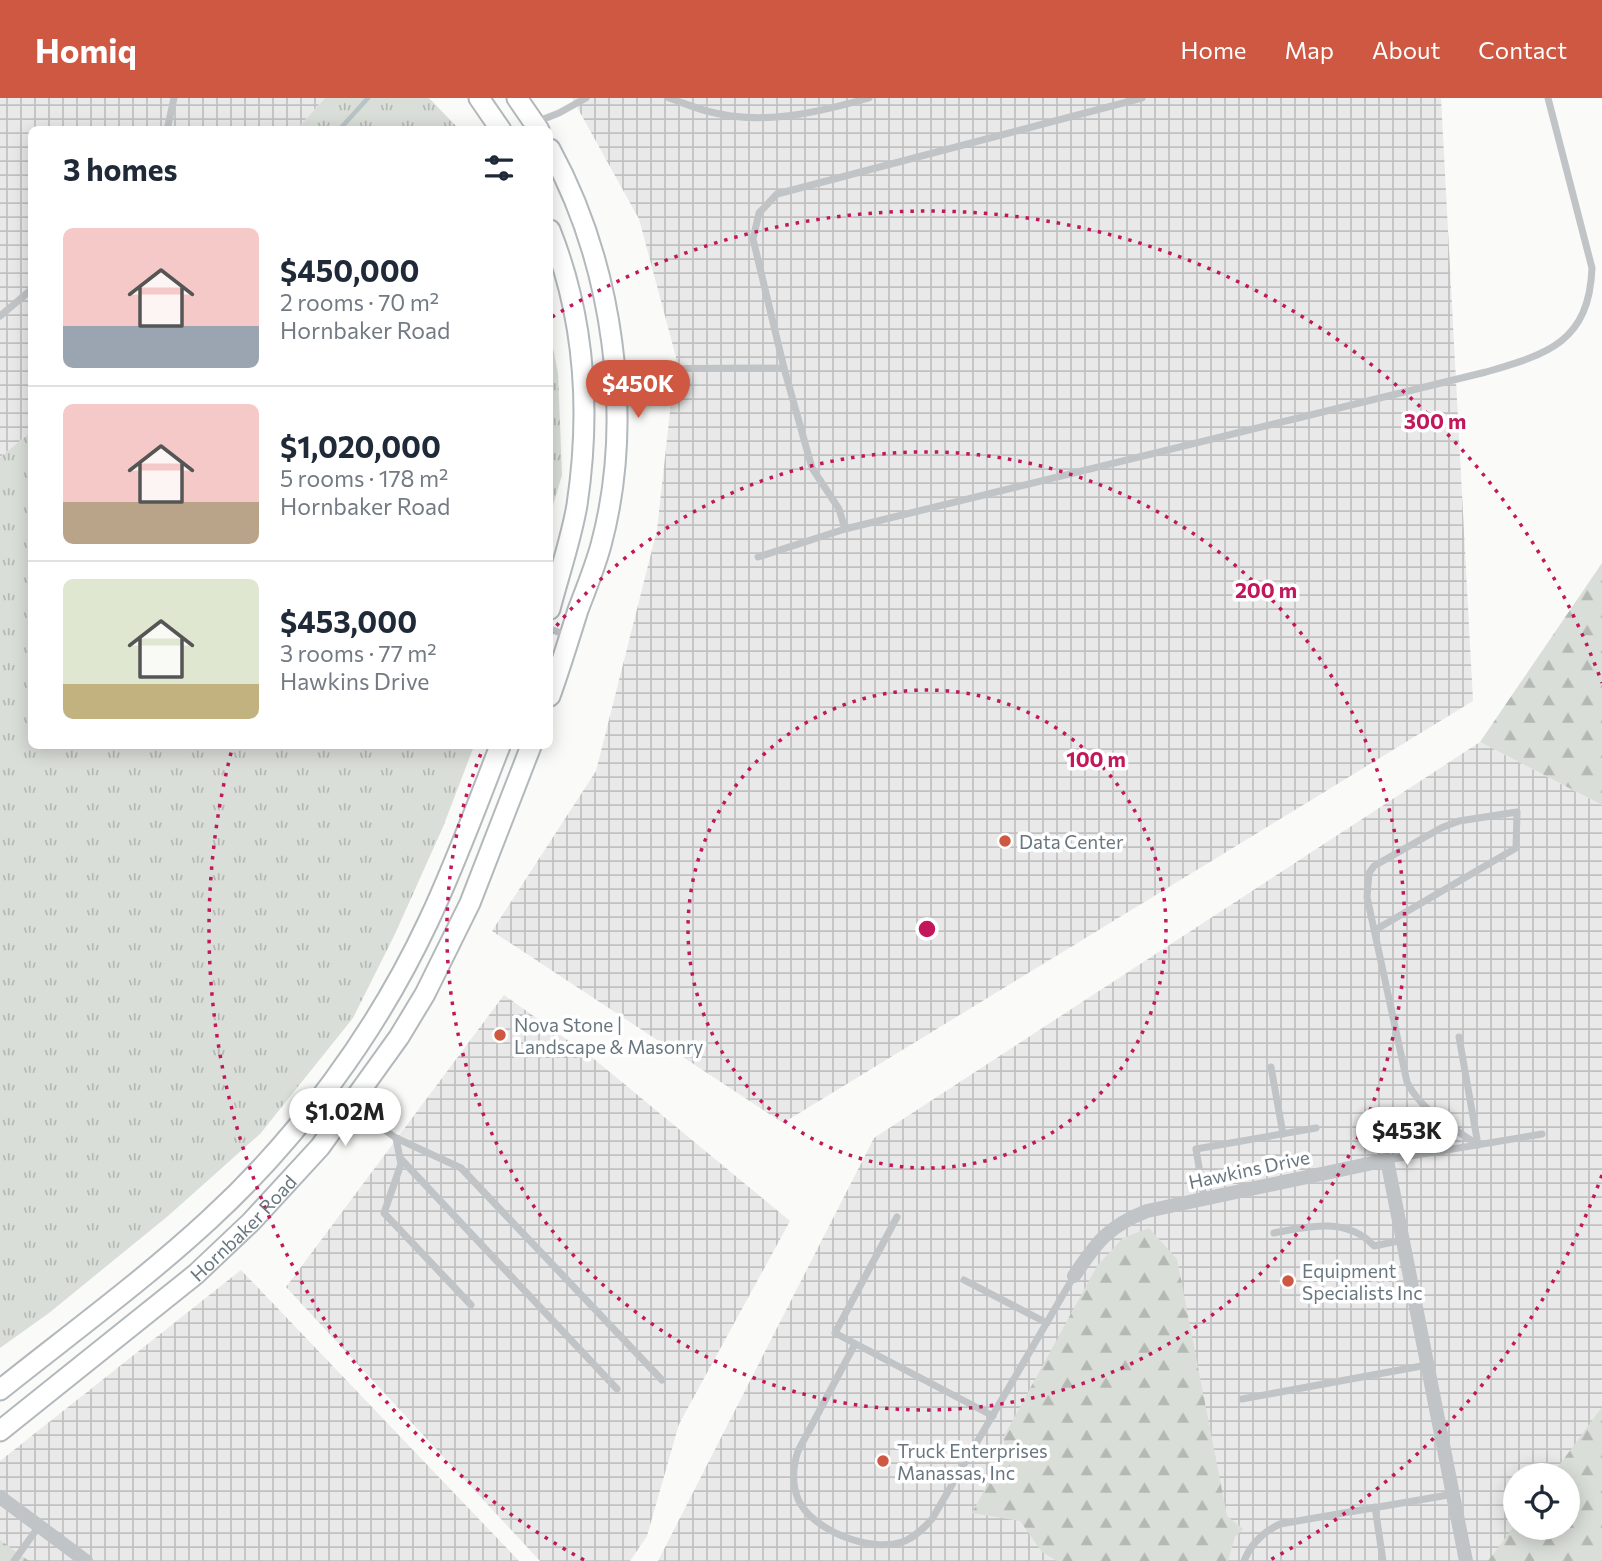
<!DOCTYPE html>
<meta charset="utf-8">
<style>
:root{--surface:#fff;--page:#f6f6f7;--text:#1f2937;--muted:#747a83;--line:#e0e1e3;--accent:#cf5842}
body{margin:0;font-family:Commissioner,sans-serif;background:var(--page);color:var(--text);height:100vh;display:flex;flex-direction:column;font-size:26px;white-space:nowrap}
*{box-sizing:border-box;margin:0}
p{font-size:23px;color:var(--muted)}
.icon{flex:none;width:38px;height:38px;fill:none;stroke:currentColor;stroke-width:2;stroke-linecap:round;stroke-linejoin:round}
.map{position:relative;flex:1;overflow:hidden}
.details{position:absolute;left:28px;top:28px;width:525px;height:623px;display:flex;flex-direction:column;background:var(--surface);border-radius:10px;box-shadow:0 4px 18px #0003}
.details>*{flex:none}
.controls{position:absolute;left:1503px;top:1365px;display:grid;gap:14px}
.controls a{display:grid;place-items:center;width:77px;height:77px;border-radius:50%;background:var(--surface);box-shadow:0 4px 18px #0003;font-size:35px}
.price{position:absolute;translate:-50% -60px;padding:0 16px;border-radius:24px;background:#fff;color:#222;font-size:23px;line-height:46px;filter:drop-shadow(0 2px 4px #0008)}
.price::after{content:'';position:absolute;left:50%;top:42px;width:21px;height:16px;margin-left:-10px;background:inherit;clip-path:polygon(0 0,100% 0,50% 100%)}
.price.active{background:var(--accent);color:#fff}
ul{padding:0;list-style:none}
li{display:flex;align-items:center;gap:21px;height:175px;padding:0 35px}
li+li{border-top:2px solid var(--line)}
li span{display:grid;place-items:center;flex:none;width:196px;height:140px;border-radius:10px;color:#555}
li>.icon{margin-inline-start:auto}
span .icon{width:84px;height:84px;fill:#fffc;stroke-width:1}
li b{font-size:30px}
h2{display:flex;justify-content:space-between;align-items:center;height:84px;padding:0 35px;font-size:30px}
header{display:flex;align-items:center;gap:42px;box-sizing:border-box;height:98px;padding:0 35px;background:var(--accent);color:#fff}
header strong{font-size:33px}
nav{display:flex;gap:38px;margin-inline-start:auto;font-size:24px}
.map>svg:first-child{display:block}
.industrial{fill:url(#industrial-grid);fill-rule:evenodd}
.grass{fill:url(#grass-tufts)}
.forest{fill:url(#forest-firs)}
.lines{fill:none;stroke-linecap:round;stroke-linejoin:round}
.stream{stroke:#b8c3c6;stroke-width:4.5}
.secondary-casing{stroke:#b2b8bc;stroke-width:23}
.lane{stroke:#c0c4c7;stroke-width:7}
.street{stroke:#c0c4c7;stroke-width:14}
.secondary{stroke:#fff;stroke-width:19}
.ring{fill:none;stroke:#c2185b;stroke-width:3.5;stroke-dasharray:3.5 7}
.poi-dot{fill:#cf5842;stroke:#fff;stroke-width:2.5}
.labels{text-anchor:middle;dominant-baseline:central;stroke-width:7;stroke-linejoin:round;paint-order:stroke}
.poi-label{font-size:19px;fill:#68777f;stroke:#fff;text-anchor:start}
.street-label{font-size:19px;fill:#68777f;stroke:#fff}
.centre{fill:#c2185b;stroke:#fff;stroke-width:3.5}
.ring-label{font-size:21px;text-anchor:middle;font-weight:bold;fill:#c2185b;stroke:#fff;stroke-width:7;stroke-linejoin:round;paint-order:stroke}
</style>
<header>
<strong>Homiq</strong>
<nav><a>Home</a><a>Map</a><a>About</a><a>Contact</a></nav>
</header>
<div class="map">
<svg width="1602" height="1463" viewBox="0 0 1602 1463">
<defs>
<pattern id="industrial-grid" width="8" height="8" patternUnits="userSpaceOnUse" patternTransform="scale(1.75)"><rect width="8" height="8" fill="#e8e9e8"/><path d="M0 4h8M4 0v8" fill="none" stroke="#c0c2c1"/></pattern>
<pattern id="grass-tufts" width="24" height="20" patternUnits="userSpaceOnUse" patternTransform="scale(1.75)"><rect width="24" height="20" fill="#daded8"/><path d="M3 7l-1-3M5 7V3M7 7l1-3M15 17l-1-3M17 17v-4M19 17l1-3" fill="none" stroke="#b5b9b4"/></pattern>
<pattern id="forest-firs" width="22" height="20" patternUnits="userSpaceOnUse" patternTransform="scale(1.75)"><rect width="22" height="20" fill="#daded8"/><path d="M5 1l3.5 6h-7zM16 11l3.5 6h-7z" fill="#b5b9b4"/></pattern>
</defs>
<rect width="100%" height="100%" fill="#fafaf8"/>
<!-- industrial -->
<g class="industrial">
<path d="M0 0H325L297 31 32 32 31 334 0 359Z"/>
<path d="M572 0H1441L1473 603 783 1025 492 833 596 673 657 432 676 259 639 121Z"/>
<path d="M1480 644 1602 707V1463H658L874 1040ZM1516 1377H1568V1430H1516Z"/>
<path d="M504 897 594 961 790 1123 679 1326 647 1438 630 1463H540L286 1189Z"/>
<path d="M241 1172 519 1463H0V1363Z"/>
</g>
<!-- grass -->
<g class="grass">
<path d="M325 0H429L459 31H297Z"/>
<path d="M550 235 558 275 562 377 550 418Z"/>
<path d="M31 334 32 648H474L443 729 395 836 353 920 260 1036 168 1118 49 1215 0 1250V359Z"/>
</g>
<!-- forest -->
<g class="forest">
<path d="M1602 465V707L1480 644Z"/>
<path d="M1149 1130 1177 1161 1227 1418 1243 1431 1235 1439 1228 1463H1057L1042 1454 1020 1423 972 1415 1006 1352 1003 1340 1097 1168 1123 1140Z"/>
<path d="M1602 1309V1463H1488L1515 1427 1516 1430H1568V1377H1552Z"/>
<path d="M0 1442 29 1463H0Z"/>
</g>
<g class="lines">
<!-- stream -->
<path class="stream" d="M339 32 368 0"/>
<!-- secondary casing -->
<g class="secondary-casing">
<g id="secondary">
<path d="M479 0 501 32"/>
<path d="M517 0 539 32"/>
<path d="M550 51C613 166 635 320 601 447 595 469 586 491 578 512 569 541 560 570 550 598"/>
<path d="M550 132C585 220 591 313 577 407 571 442 559 476 550 511"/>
<path d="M0 1292C70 1236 144 1182 210 1121 299 1039 376 935 428 824 455 767 477 707 500 648"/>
<path id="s1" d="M0 1333 196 1176 251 1124 320 1049 399 939 425 896 470 805 531 648"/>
</g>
</g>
<!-- lane -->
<g class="lane">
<path d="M669 0C684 5 699 12 715 15 766 27 820 14 869 0"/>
<path d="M1142 0 777 96 759 115 753 141 784 270 812 370 839 411 845 431 1486 274C1548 256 1589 244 1592 170L1548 0"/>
<path d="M536 24 559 15 586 0"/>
<path d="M167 32 174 0"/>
<path d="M0 218 32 191"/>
<path d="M617 271 784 270"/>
<path d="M758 459 845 431"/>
<path d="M550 531 569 538"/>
<path d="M1375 832 1516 750 1517 714 1459 723 1441 730 1374 768 1369 775 1367 799 1407 984C1422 1014 1452 1029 1478 1047L1459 939"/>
<path d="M1271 969 1283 1036"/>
<path d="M352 1009 396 1040 461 1070 662 1282"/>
<path d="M396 1040 401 1066 384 1115 471 1207"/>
<path d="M400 1060 617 1291"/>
<path d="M1387 1062 1542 1036"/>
<path d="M1204 1100 1196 1051 1316 1030"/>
<path d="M897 1119 835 1235 993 1318"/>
<path d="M1274 1135C1308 1128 1348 1119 1374 1148L1403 1142"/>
<path d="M964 1182 1047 1225"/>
<path d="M855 1246 798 1353C793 1368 792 1386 798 1401 811 1432 870 1455 902 1444 914 1440 923 1431 932 1421L1074 1178"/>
<path d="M1242 1301 1427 1267"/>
<path d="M1375 1409 1383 1463"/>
<path d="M14 1463 39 1428"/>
<path d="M1244 1463C1251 1445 1263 1434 1280 1426L1454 1396"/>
</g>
<!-- street -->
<g class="street">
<path d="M1074 1178C1096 1145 1108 1128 1147 1113L1387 1062 1466 1463"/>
<path d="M0 1399 86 1463"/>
</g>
<!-- secondary -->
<use href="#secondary" class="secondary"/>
</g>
<!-- distance rings -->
<g class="ring">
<circle cx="927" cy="831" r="239"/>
<path d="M550 536A479 479 0 1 1 484 648"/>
<path d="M1602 1077A718 718 0 0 1 1270 1462M584 1462A718 718 0 0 1 232 651M552 219A718 718 0 0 1 1602 585"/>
</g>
<!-- markers -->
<g class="poi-dot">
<circle cx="1005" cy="743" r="7"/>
<circle cx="500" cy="937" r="7"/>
<circle cx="1288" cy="1183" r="7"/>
<circle cx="883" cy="1363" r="7"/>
</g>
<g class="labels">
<!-- poi labels -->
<g class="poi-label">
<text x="1019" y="743">Data Center</text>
<text x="514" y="926">Nova Stone |<tspan x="514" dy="22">Landscape &amp; Masonry</tspan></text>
<text x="1302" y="1172">Equipment<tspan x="1302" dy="22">Specialists Inc</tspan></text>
<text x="897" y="1352">Truck Enterprises<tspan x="897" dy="22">Manassas, Inc</tspan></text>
</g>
<!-- street labels -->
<g class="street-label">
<text transform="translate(1249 1071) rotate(-12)">Hawkins Drive</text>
<text stroke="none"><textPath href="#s1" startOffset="317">Hornbaker Road</textPath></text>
</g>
</g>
<circle cx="927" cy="831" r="10" class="centre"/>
<g class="ring-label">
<text x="1435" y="331">300 m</text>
<text x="1266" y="500">200 m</text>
<text x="1096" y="669">100 m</text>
</g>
</svg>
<div class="controls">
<a><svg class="icon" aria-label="locate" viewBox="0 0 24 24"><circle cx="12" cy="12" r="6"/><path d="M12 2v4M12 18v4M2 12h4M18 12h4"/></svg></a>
</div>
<b class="price active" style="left:638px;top:322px">$450K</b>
<b class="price" style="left:345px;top:1050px">$1.02M</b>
<b class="price" style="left:1407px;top:1069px">$453K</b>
<section class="details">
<h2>3 homes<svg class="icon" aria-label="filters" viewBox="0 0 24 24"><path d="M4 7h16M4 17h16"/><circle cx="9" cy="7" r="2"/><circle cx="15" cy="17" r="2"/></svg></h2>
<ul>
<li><span style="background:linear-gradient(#f6c9c9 70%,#9aa5b1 0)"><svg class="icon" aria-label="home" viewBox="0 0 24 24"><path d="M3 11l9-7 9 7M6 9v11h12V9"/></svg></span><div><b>$450,000</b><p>2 rooms · 70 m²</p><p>Hornbaker Road</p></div></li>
<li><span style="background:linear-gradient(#f6c9c9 70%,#b9a48a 0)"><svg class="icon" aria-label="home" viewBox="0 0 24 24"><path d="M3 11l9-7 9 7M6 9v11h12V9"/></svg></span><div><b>$1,020,000</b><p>5 rooms · 178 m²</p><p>Hornbaker Road</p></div></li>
<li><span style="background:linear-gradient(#dfe7d0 75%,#c2b280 0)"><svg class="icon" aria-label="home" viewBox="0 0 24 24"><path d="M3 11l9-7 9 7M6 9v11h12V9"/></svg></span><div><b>$453,000</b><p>3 rooms · 77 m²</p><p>Hawkins Drive</p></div></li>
</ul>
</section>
</div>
